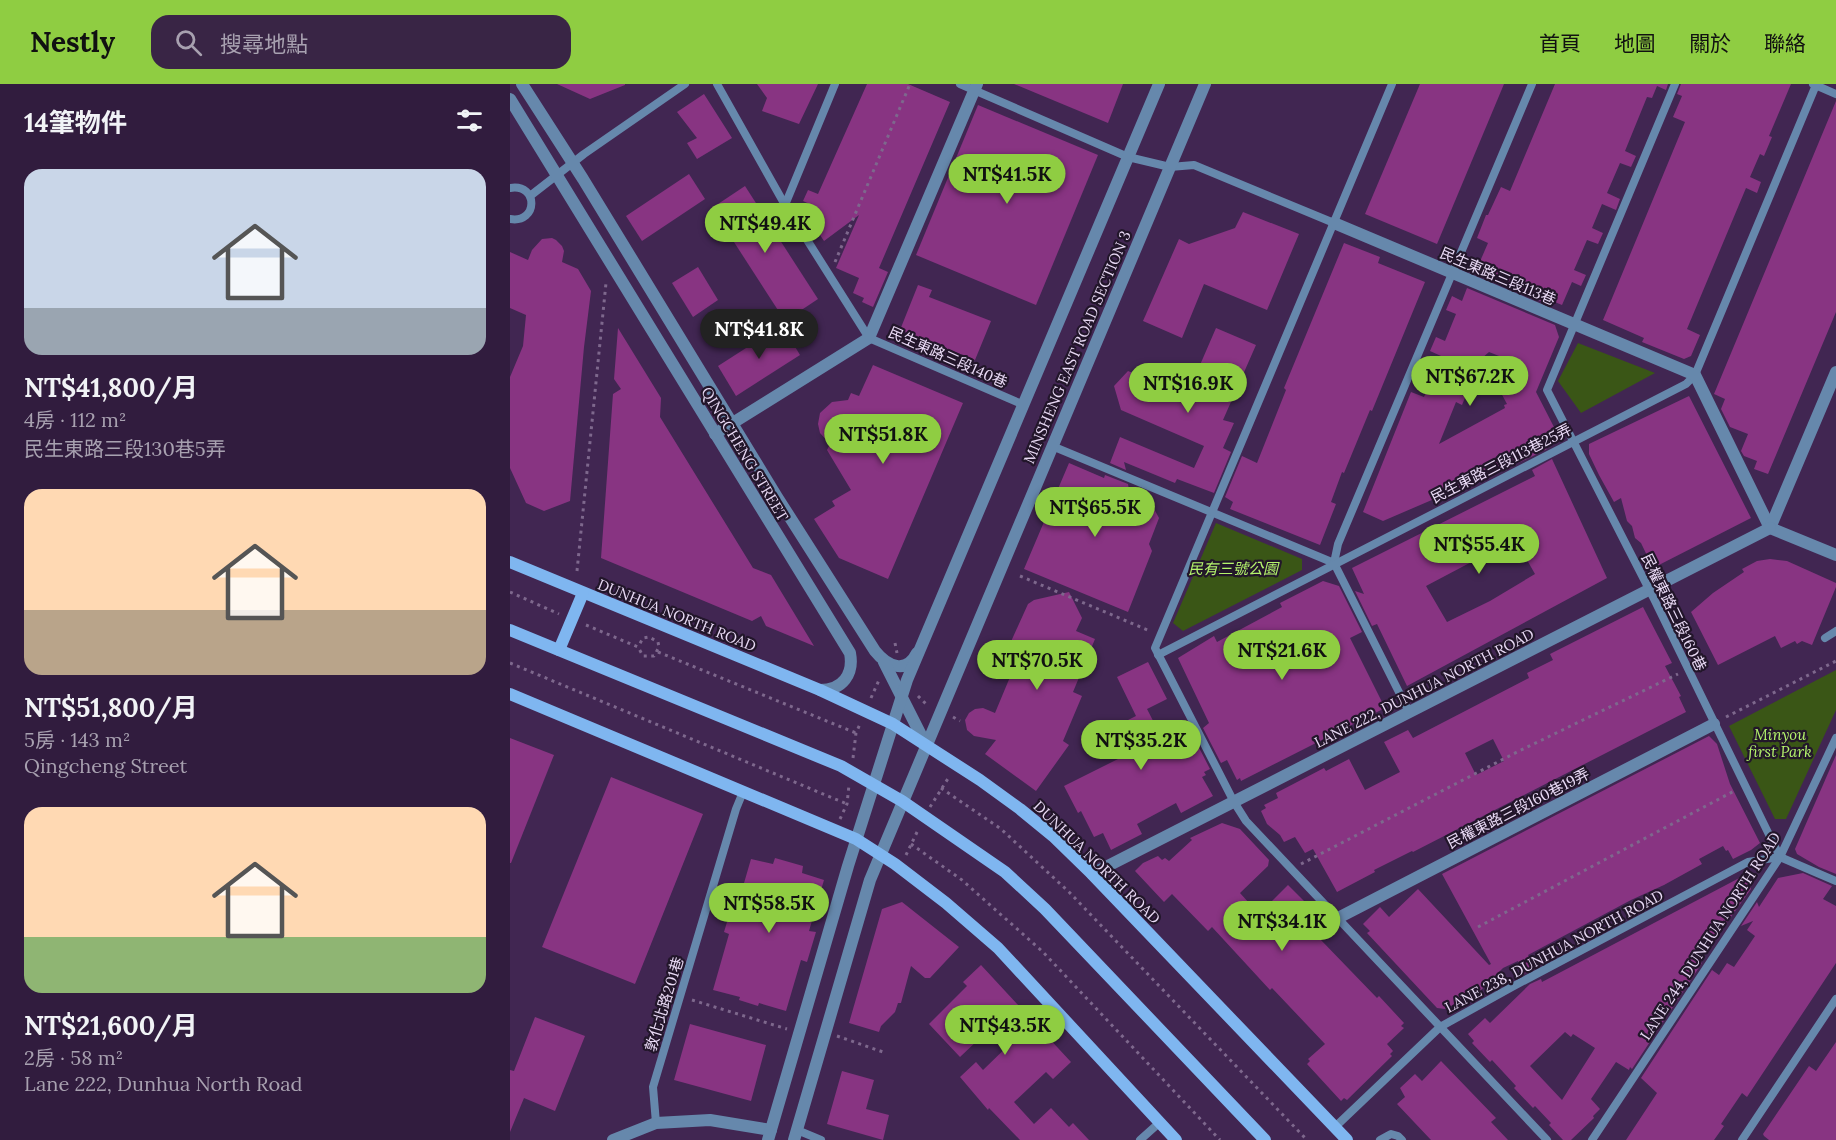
<!DOCTYPE html>
<html lang="zh-TW">
<meta charset="utf-8">
<style>
:root{--surface:#311c3e;--page:#392545;--text:#f1f3f6;--muted:#a8a1b0;--accent:#8fcd42}
body{margin:0;font-family:Lora,"Noto Sans TC",serif;background:var(--page);color:var(--text);height:100vh;display:flex;flex-direction:column;font-size:22px;white-space:nowrap}
*{box-sizing:border-box;margin:0}
p{font-size:20px;color:var(--muted)}
.icon{flex:none;width:33px;height:33px;fill:none;stroke:currentColor;stroke-width:2;stroke-linecap:round;stroke-linejoin:round}
.map{position:relative;flex:1;overflow:hidden}
.drawer{display:flex;flex-direction:column;background:var(--surface);width:510px}
.drawer>*{flex:none}
.price{position:absolute;translate:-50% -51px;padding:0 14px;border-radius:21px;background:var(--accent);color:#111;font-size:20px;line-height:39px;filter:drop-shadow(0 2px 3px #0008)}
.price::after{content:'';position:absolute;left:50%;top:36px;width:18px;height:14px;margin-left:-9px;background:inherit;clip-path:polygon(0 0,100% 0,50% 100%)}
.price.current{background:#222;color:#fff}
ul{padding:0;list-style:none}
li{display:grid;align-content:center;gap:12px;height:318px;padding:0 24px}
li span{display:grid;place-items:center;height:186px;border-radius:18px;color:#555}
li>.icon{margin-inline-start:auto}
span .icon{width:108px;height:108px;fill:#fffc;stroke-width:1}
li b{font-size:26px}
h2{display:flex;justify-content:space-between;align-items:center;height:72px;padding:0 24px;font-size:26px}
header{display:flex;align-items:center;gap:36px;box-sizing:border-box;height:84px;padding:0 30px;background:var(--accent);color:#111}
header strong{font-size:28px}
nav{display:flex;gap:33px;margin-inline-start:auto;font-size:21px}
.search{width:420px;height:54px;background:var(--page);display:flex;align-items:center;gap:15px;box-sizing:border-box;padding:0 21px;border-radius:18px;color:var(--muted);font-size:22px}
main{display:flex;flex:1;min-height:0}
.map>svg:first-child{display:block}
.green{fill:#3a5616}
.building{fill:#883482;fill-rule:evenodd}
.lines{fill:none;stroke-linecap:round;stroke-linejoin:round}
.path{stroke:#7e688d;stroke-width:3;stroke-dasharray:3 4.5;stroke-linecap:butt}
.service{stroke:#6688ac;stroke-width:8}
.minor{stroke:#6688ac;stroke-width:12}
.tertiary{stroke:#6688ac;stroke-width:12}
.secondary{stroke:#7fb6f0;stroke-width:12}
.labels{text-anchor:middle;dominant-baseline:central;stroke-width:4.5;stroke-linejoin:round;paint-order:stroke}
.street-label{font-size:15px;fill:#e9daf5;stroke:#22162a}
.park-label{font-size:15px;font-style:italic;fill:#b4f46c;stroke:#22162a}
</style>
<header>
<strong>Nestly</strong>
<div class="search"><svg class="icon" aria-label="search" viewBox="0 0 24 24"><circle cx="10" cy="10" r="6"/><path d="M15 15l6 6"/></svg>搜尋地點</div>
<nav><a>首頁</a><a>地圖</a><a>關於</a><a>聯絡</a></nav>
</header>
<main>
<section class="drawer">
<h2>14筆物件<svg class="icon" aria-label="filters" viewBox="0 0 24 24"><path d="M4 7h16M4 17h16"/><circle cx="9" cy="7" r="2"/><circle cx="15" cy="17" r="2"/></svg></h2>
<ul>
<li><span style="background:linear-gradient(#c9d6e8 75%,#9aa5b1 0)"><svg class="icon" aria-label="home" viewBox="0 0 24 24"><path d="M3 11l9-7 9 7M6 9v11h12V9"/></svg></span><div><b>NT$41,800/月</b><p>4房 · 112 m²</p><p>民生東路三段130巷5弄</p></div></li>
<li><span style="background:linear-gradient(#ffd9b3 65%,#b9a48a 0)"><svg class="icon" aria-label="home" viewBox="0 0 24 24"><path d="M3 11l9-7 9 7M6 9v11h12V9"/></svg></span><div><b>NT$51,800/月</b><p>5房 · 143 m²</p><p>Qingcheng Street</p></div></li>
<li><span style="background:linear-gradient(#ffd9b3 70%,#8fb573 0)"><svg class="icon" aria-label="home" viewBox="0 0 24 24"><path d="M3 11l9-7 9 7M6 9v11h12V9"/></svg></span><div><b>NT$21,600/月</b><p>2房 · 58 m²</p><p>Lane 222, Dunhua North Road</p></div></li>
</ul>
</section>
<div class="map">
<svg width="1326" height="1056" viewBox="0 0 1326 1056">
<rect width="100%" height="100%" fill="#412652"/>
<!-- green -->
<g class="green">
<path d="M1068 259 1145 289 1071 329 1048 297Z"/>
<path d="M706 439 792 475V486L673 547 663 539Z"/>
<path d="M1326 586V626L1276 735H1265L1219 642Z"/>
</g>
<!-- building -->
<g class="building">
<path d="M47 0H115V1L80 15Z"/>
<path d="M247 0H308L289 40 252 27 257 14Z"/>
<path d="M357 0H398L440 18 369 184 378 188 363 223 352 218 354 214 343 209 349 194 326 184 349 131 314 157 300 136 306 123 293 117 298 106 308 110Z"/>
<path d="M504 0H613L598 39Z"/>
<path d="M910 0H994L927 160 855 130Z"/>
<path d="M1045 0H1158L1156 6 1147 2 1142 14 1137 13 1115 67 1126 72 1121 83 1110 79 1097 109 1110 115 1106 126 1092 120 1082 144 1093 149 1088 160 1077 156 1064 186 1076 191 1071 202 1062 198 1052 221 1035 214 1037 220 965 189 978 159 967 154 976 131H978L991 103 1000 107Z"/>
<path d="M1171 0H1281L1259 52 1262 53 1254 72 1250 70 1240 93 1251 98 1247 109 1236 104 1177 245 1190 251 1181 272 1174 275 1132 258 1134 254 1093 236 1175 38 1163 33 1172 12 1167 10Z"/>
<path d="M194 10 222 54 187 75 177 59 187 54 167 28Z"/>
<path d="M1326 17V228L1258 390 1244 385 1247 377 1234 372 1231 367 1238 350 1220 343 1211 325 1215 315 1204 310Z"/>
<path d="M468 21 588 71 526 221 406 171Z"/>
<path d="M179 90 195 115 132 157 116 132Z"/>
<path d="M235 102 308 215 275 237 202 124Z"/>
<path d="M733 128 789 150 757 226 694 200 672 254 633 237 669 155 679 160 725 144Z"/>
<path d="M42 154 46 156 52 162 54 167 52 178 68 185 81 207 74 263 60 417 34 427 16 419 0 384V293L13 262 16 231 0 224V168L18 176 22 166 32 155Z"/>
<path d="M834 159 870 173 868 179 915 198 862 327 860 326 834 389 832 388 821 418 826 420 810 461 720 425 723 418 715 413 732 372 747 379 776 306 774 304Z"/>
<path d="M188 183 208 216 183 233 162 199Z"/>
<path d="M408 201 422 206 419 213 481 237 465 276 390 246Z"/>
<path d="M957 204 1045 241 1049 253 1026 308 1046 347 1043 357 1035 361 1037 365 1017 375 873 437 853 428 901 308 914 313 924 288 931 272 920 267 926 253 935 257 946 230 936 226 942 212 952 217ZM979 268 999 276 994 288 990 307 997 320 994 321 995 324 929 360 946 318 952 321 971 275Z"/>
<path d="M272 241 290 271 226 312 208 282Z"/>
<path d="M108 244 151 314 150 333 243 484 261 491 304 562 256 542 251 532 242 537 91 474 103 310 111 305 104 295Z"/>
<path d="M706 244 746 261 713 336 724 339 713 364 721 368 704 409 667 395 665 399 614 378 616 386 600 379 610 353 684 384 694 362 611 326 604 302 618 287 677 311Z"/>
<path d="M363 281 453 319 378 495 329 474 304 435 325 422 322 417 341 406 317 366 320 360 310 349 308 340 310 329 322 318 338 316 341 309 349 312Z"/>
<path d="M1179 312 1241 434 1143 484 1131 459 1125 454 1122 442 1117 437 1111 414 1104 418 1089 391 1079 370V360Z"/>
<path d="M1042 375 1097 494 897 602 867 540 862 542 845 507 854 510 842 484 1025 392 1022 386ZM1005 455 1025 490 980 517 937 538 916 502Z"/>
<path d="M559 379 594 394 595 391 618 400 620 411 643 423 649 434 639 460 642 467 618 528 514 485Z"/>
<path d="M1260 475 1277 477 1326 499V503L1302 561 1292 557 1287 560 1285 557 1271 564 1265 552 1208 581 1181 528 1203 509 1234 488 1232 485 1247 477Z"/>
<path d="M813 497 829 502 852 548 840 554 875 624 731 697 730 694 727 696 717 676 711 679 693 644 699 639 668 574 704 552 707 558 772 523 770 519Z"/>
<path d="M559 508 572 534 566 547 585 555 563 608 572 612 553 657 559 661 526 707 475 670 486 656 464 652 457 646 455 636 459 629 465 625 473 624 485 629 505 581 499 572V562L518 520 524 516Z"/>
<path d="M1133 523 1162 579 1155 582 1171 612 1169 613 1176 628 903 768 902 767 864 786 865 788 827 808 803 765 795 769 785 753 774 758 770 751 757 740 751 727 756 724 754 721 768 714 766 709 814 684 816 687 839 675 855 706 890 688 874 658 898 646 903 654 1019 594 1017 589 1043 576 1040 570ZM983 655 994 677 966 691 955 669Z"/>
<path d="M638 578 657 615 637 625 657 664 682 650 700 685 694 688 696 691 692 693 703 712 671 729 666 719 627 740 632 750 601 766 593 749 584 753 571 727 568 729 554 702 620 669 606 642 626 632 607 593Z"/>
<path d="M1199 652 1207 660 1220 700 1250 759 1241 766 1223 775 1218 766 1216 767 1213 762 1189 775 1192 780 1154 801 1121 816 1018 871 1025 884 1014 890 1008 877 993 884 968 909 964 904 949 918 935 925 927 924 857 849 860 847 853 840 870 823 879 833 908 805 979 881 981 880 932 790Z"/>
<path d="M0 654 44 671 1 779H0Z"/>
<path d="M1326 671V790L1309 783 1287 770 1285 765Z"/>
<path d="M101 693 193 730 125 900 32 863Z"/>
<path d="M712 739 730 745 759 776 758 782 730 809 749 830 778 801 821 844 810 855 867 914 869 912 894 939 891 942 894 944 877 960 883 967 880 970 882 972 837 1016 834 1014 831 1017 797 980 800 977 798 975 815 960 762 904 760 906 702 843 698 847 662 810 654 818 625 787 633 779 648 772 652 776 655 774 659 777 682 756 680 754Z"/>
<path d="M265 774 293 782 292 789 314 796 299 847 306 848 297 878 291 876 276 927 249 919 248 922 229 916 230 913 203 906 219 850 214 848 220 828 225 830 241 775 263 780Z"/>
<path d="M1293 789 1322 802 1313 815 1326 822V879L1237 1013 1232 1009 1211 1040 1214 1042 1204 1056H1116L1147 1009 1131 994 1202 886 1209 891 1217 879 1224 883 1245 852 1237 846 1243 837 1231 842 1247 818 1249 823 1268 794Z"/>
<path d="M1235 791 1241 805 1203 858 1180 871 1192 879 1122 985 1120 983 1119 986 1106 978 1081 1015 1090 1025 1083 1032 1084 1034 1061 1056H1053L1039 1041 1041 1039 1025 1022 1023 1024 1004 1004 1006 1002 982 976 980 978 962 959 964 957 958 950 975 934 980 939 1020 900 1031 895 1032 898ZM1055 948 1061 953 1063 950 1085 964 1052 1016 1020 982Z"/>
<path d="M392 818 449 863 420 894H415L401 882 391 919H388L385 928 371 942 369 948 339 939 372 825Z"/>
<path d="M471 881 561 978 543 995 536 988 504 1018 524 1040 541 1024 559 1043 563 1039 579 1056H510L479 1024 478 1026 450 993 466 978 473 986 505 955 488 937 450 973 419 940 457 902 453 898Z"/>
<path d="M25 933 75 952 45 1027 14 1014 0 1048V986L4 987Z"/>
<path d="M180 940 256 961 241 1017 164 996Z"/>
<path d="M1326 958V1056H1259L1254 1052 1253 1050 1299 982 1306 987Z"/>
<path d="M931 977 986 1034 981 1038 998 1056H921L887 1020 895 1013 890 1004 905 990 912 997Z"/>
<path d="M332 987 364 996 356 1025 379 1031 373 1056 317 1040Z"/>
</g>
<g class="lines">
<!-- path -->
<g class="path">
<path d="M325 178 400 0"/>
<path d="M67 487 96 199"/>
<path d="M510 492 640 547"/>
<path d="M0 508 49 530"/>
<path d="M76 541 128 563 133 572H144L149 563 148 558 139 553 133 554 128 563"/>
<path d="M385 559 387 569"/>
<path d="M148 568 346 649"/>
<path d="M0 579 337 720"/>
<path d="M408 612 418 622"/>
<path d="M361 614 369 596"/>
<path d="M443 633 450 637"/>
<path d="M1216 633 1326 577"/>
<path d="M343 674 346 649 350 640"/>
<path d="M431 704 491 745 559 808 797 1056"/>
<path d="M420 723 439 693"/>
<path d="M330 735 337 720 339 701"/>
<path d="M401 760 452 796 533 868 710 1056"/>
<path d="M396 771 409 744"/>
<path d="M791 780 1009 667 1168 590"/>
<path d="M968 843 1226 706"/>
<path d="M182 916 277 945"/>
<path d="M327 952 373 968"/>
</g>
<!-- service -->
<g class="service">
<path d="M207 0 275 121 359 254 514 321"/>
<path d="M450 0 618 73 660 83 684 81 824 139"/>
<path d="M882 0 645 564 724 718 736 737 1037 1056"/>
<path d="M1165 0 1037 306 1144 515 1270 773 1326 797"/>
<path d="M1303 0 1326 10"/>
<path d="M0 104C29 99 28 140 0 135"/>
<path d="M20 112 74 70 175 0"/>
<path d="M275 121 325 0"/>
<path d="M542 362 824 479"/>
<path d="M824 479 828 460 1022 0"/>
<path d="M824 479 899 628"/>
<path d="M1315 554 1326 547"/>
<path d="M648 571 1176 300 1185 291 1306 1"/>
<path d="M146 1039 143 1003 226 725 233 708"/>
<path d="M825 1043 930 943 1002 903 1238 778 1270 773"/>
<path d="M287 1046 311 1056"/>
<path d="M630 1056 649 1039"/>
<path d="M870 1056 881 1050 888 1052 892 1056"/>
<path d="M1082 1056 1270 773 1326 654"/>
<path d="M1232 1056 1326 915"/>
</g>
<!-- minor -->
<g class="minor">
<path d="M12 0 73 95 267 413 365 567C377 582 396 591 407 569"/>
<path d="M0 15 340 569C344 590 333 606 310 606"/>
<path d="M824 139 1185 291 1260 444"/>
<path d="M205 350 359 254 467 0"/>
<path d="M1260 444 1326 288"/>
<path d="M1260 444 1326 471"/>
<path d="M374 578 416 661"/>
<path d="M582 790 1260 444"/>
<path d="M826 835 1204 640"/>
<path d="M103 1056 146 1039 200 1036 261 1046"/>
</g>
<!-- tertiary -->
<g class="tertiary">
<path d="M258 1056 338 782 397 596 649 0"/>
<path d="M284 1056 360 796 695 0"/>
</g>
<!-- secondary -->
<g class="secondary">
<path d="M0 478 310 606 383 640 470 696 510 725 543 752 582 790 837 1056"/>
<path d="M0 546 331 682 392 717 495 788 535 825 755 1056"/>
<path d="M49 566 73 509"/>
<path d="M0 610 346 755 385 780 436 819 488 864 666 1056"/>
</g>
</g>
<g class="labels">
<!-- street labels -->
<g class="street-label">
<text transform="translate(988 192) rotate(23)">民生東路三段113巷</text>
<text transform="translate(567 263) rotate(-67)">MINSHENG EAST ROAD SECTION 3</text>
<text transform="translate(438 273) rotate(24)">民生東路三段140巷</text>
<text transform="translate(235 370) rotate(59)">QINGCHENG STREET</text>
<text transform="translate(991 379) rotate(-27)">民生東路三段113巷25弄</text>
<text transform="translate(1164 528) rotate(64)">民權東路三段160巷</text>
<text transform="translate(167 531) rotate(22)">DUNHUA NORTH ROAD</text>
<text transform="translate(914 604) rotate(-27)">LANE 222, DUNHUA NORTH ROAD</text>
<text transform="translate(1008 724) rotate(-27)">民權東路三段160巷19弄</text>
<text transform="translate(587 778) rotate(44)">DUNHUA NORTH ROAD</text>
<text transform="translate(1200 852) rotate(-57)">LANE 244, DUNHUA NORTH ROAD</text>
<text transform="translate(1044 867) rotate(-28)">LANE 238, DUNHUA NORTH ROAD</text>
<text transform="translate(154 920) rotate(-73)">敦化北路201巷</text>
</g>
<!-- park labels -->
<g class="park-label">
<text x="723" y="484">民有三號公園</text>
<text x="1270" y="650">Minyou<tspan x="1270" dy="17">first Park</tspan></text>
</g>
</g>
</svg>
<b class="price" style="left:497px;top:121px">NT$41.5K</b>
<b class="price" style="left:255px;top:170px">NT$49.4K</b>
<b class="price current" style="left:249px;top:276px">NT$41.8K</b>
<b class="price" style="left:960px;top:323px">NT$67.2K</b>
<b class="price" style="left:678px;top:330px">NT$16.9K</b>
<b class="price" style="left:373px;top:381px">NT$51.8K</b>
<b class="price" style="left:585px;top:454px">NT$65.5K</b>
<b class="price" style="left:969px;top:491px">NT$55.4K</b>
<b class="price" style="left:772px;top:597px">NT$21.6K</b>
<b class="price" style="left:527px;top:607px">NT$70.5K</b>
<b class="price" style="left:631px;top:687px">NT$35.2K</b>
<b class="price" style="left:259px;top:850px">NT$58.5K</b>
<b class="price" style="left:772px;top:868px">NT$34.1K</b>
<b class="price" style="left:495px;top:972px">NT$43.5K</b>
</div>
</main>
